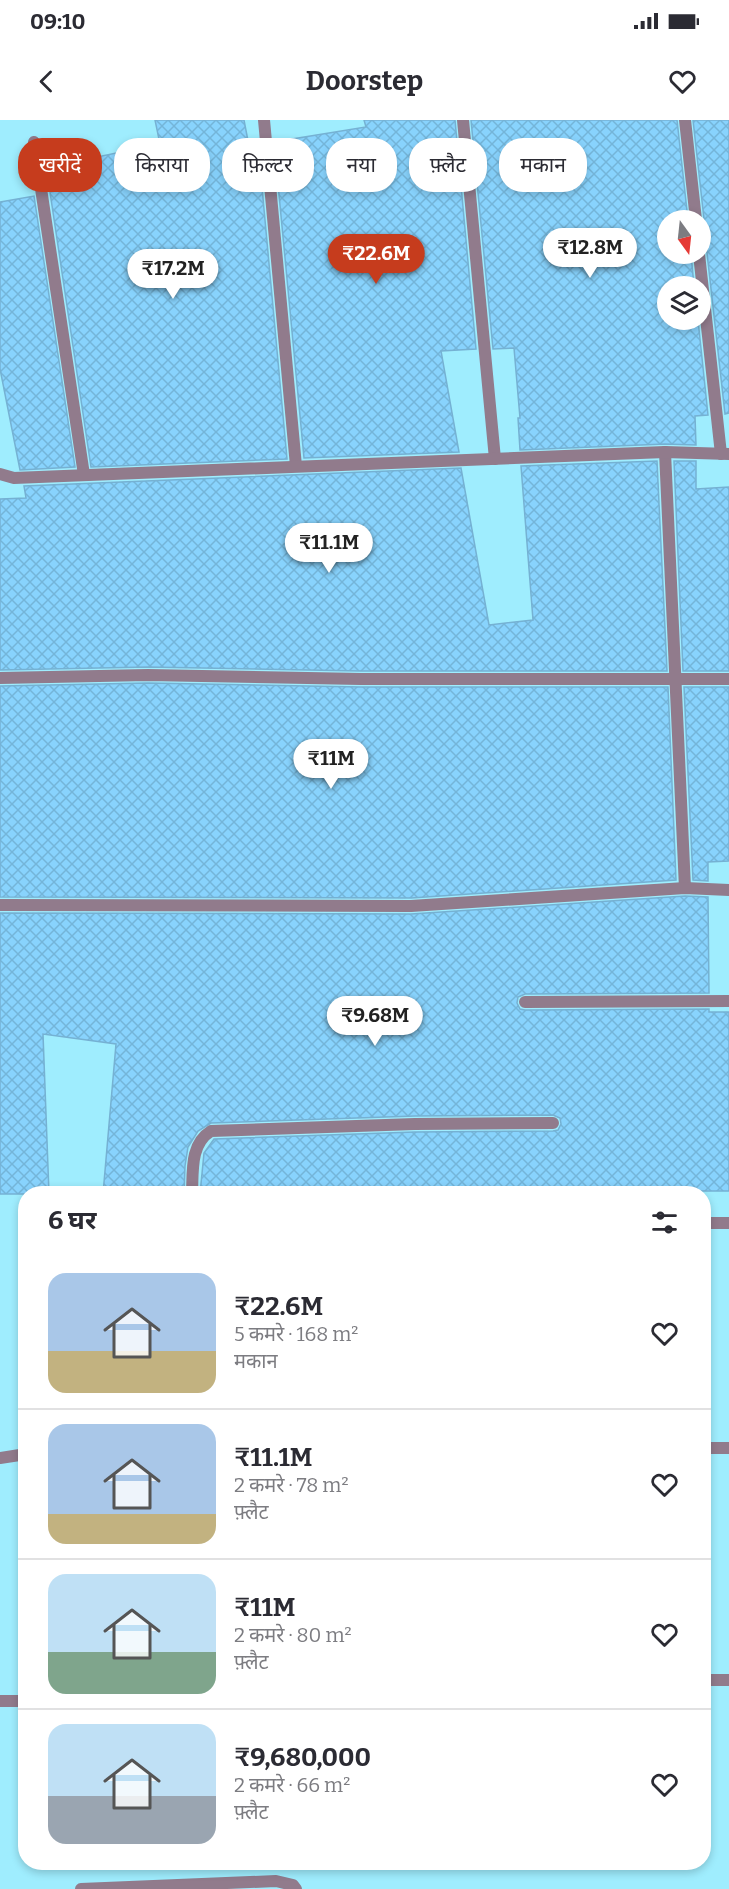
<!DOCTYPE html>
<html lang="hi">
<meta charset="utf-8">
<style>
:root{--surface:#fff;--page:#f7f7f7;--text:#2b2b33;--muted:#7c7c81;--line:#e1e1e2;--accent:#c63c1d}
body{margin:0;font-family:Bitter,"Noto Sans Devanagari",serif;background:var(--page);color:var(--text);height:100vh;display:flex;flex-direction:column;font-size:22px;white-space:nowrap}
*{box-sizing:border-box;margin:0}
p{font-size:20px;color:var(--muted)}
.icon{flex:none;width:33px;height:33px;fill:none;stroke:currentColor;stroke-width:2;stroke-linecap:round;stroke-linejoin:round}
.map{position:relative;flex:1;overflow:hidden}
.side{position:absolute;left:18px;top:1066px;width:693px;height:684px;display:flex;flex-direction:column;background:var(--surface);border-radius:24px;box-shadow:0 3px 9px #0003}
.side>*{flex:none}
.top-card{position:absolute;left:18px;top:18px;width:693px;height:54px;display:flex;gap:12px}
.needle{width:39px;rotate:165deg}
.tools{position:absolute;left:657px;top:90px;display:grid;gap:12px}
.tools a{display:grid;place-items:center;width:54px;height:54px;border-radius:50%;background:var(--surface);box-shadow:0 3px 9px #0003;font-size:30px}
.price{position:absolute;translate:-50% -51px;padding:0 14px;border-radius:21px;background:#fff;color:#222;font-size:20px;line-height:39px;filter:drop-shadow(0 2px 3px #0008)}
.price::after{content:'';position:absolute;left:50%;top:36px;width:18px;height:14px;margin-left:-9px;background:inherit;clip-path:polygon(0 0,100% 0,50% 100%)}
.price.current{background:var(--accent);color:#fff}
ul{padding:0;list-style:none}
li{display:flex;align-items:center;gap:18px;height:150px;padding:0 30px}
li+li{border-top:2px solid var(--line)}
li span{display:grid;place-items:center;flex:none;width:168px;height:120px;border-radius:18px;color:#555}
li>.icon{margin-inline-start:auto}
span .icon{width:72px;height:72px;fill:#fffc;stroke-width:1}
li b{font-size:26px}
h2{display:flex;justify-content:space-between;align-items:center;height:72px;padding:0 30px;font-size:26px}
.chip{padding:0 21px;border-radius:24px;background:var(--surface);box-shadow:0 3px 9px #0003;font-size:21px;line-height:54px}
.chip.current{background:var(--accent);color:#fff}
.status{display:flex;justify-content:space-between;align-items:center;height:42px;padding:0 30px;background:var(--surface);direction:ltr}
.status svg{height:16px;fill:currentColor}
header{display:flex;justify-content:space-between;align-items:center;height:78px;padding:0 30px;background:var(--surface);font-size:27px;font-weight:700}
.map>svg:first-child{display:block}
.building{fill:url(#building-cross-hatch);stroke:#75b1d3;stroke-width:1.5}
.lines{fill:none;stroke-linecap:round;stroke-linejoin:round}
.street{stroke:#917b8c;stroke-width:12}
</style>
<div class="status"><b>09:10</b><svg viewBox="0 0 49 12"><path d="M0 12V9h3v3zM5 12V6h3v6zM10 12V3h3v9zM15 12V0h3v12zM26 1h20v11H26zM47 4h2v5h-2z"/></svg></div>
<header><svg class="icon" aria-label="back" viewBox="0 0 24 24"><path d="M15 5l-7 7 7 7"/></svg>Doorstep<svg class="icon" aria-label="heart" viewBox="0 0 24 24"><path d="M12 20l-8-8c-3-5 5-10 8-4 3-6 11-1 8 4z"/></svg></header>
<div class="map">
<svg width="729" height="1769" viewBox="0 0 729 1769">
<defs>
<pattern id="building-cross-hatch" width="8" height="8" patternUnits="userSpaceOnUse" patternTransform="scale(1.5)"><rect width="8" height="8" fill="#88d3fd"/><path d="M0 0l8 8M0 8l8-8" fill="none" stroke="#74b5d9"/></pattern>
</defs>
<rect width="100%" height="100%" fill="#9fedfe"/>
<!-- building -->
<g class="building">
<path d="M155 0H244L249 26 258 24 287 339 91 347 50 72 68 69 63 44 160 24Z"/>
<path d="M364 0H455L476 229 441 231 459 332 304 338 274 22 366 7Z"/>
<path d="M471 0H677L688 100H668V134H691L694 166H668V200H698L708 295 695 296 696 325 665 324 520 330 518 298H520L514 228 493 229Z"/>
<path d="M693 0H729V293L725 294 707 133 705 129 700 126V107L704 99Z"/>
<path d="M34 76 75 347 20 350 0 249V82Z"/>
<path d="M657 341 667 551H361L148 547 0 550V379L26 378 24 366 461 348 489 505 533 500 521 346Z"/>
<path d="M674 341H696V369L729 367V551H683Z"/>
<path d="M148 563 361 567H668L676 760 411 778 0 777V566Z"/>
<path d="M684 567H729V741L708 742V761L693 760Z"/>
<path d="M685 776 708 777 709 873 525 874 518 877 517 883 520 889 525 890 709 889V892H729V1071H644V1068H609V1067L534 1068V1074H200L204 1033 214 1019 415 1012 553 1011 558 1010 561 1004 560 998 553 995 415 996 211 1003 198 1011 188 1027 185 1046 184 1074H103L116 924 43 914 49 1074H0V793L411 794Z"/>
</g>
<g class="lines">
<!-- street -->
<g class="street">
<path d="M264 0 296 346"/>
<path d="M463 0 495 339"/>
<path d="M685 0 696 100"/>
<path d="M34 22 84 355"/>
<path d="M699 134 721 334"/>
<path d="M665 332 685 768"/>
<path d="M0 354 14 358 665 332 729 334"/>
<path d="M0 558 148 555 361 559H729"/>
<path d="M0 785 411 786 685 768 729 770"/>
<path d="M525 882 729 881"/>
<path d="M192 1074C193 1051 190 1024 211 1011L415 1004 553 1003"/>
<path d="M704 1103H729"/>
<path d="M704 1328H729"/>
<path d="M0 1338 26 1334"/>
<path d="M704 1560H729"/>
<path d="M0 1581H26"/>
<path d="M81 1769 276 1761 293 1765 296 1769"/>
</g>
</g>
</svg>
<div class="tools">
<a><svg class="needle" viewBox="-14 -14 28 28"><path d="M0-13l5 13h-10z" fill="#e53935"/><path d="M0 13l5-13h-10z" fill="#7c7c81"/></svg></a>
<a><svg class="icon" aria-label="layers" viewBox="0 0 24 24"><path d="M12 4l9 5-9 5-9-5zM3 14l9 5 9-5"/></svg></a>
</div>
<b class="price" style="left:590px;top:159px">₹12.8M</b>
<b class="price current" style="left:376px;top:165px">₹22.6M</b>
<b class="price" style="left:173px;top:180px">₹17.2M</b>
<b class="price" style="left:329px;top:454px">₹11.1M</b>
<b class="price" style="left:331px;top:670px">₹11M</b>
<b class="price" style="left:375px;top:927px">₹9.68M</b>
<div class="top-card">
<a class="chip current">खरीदें</a>
<a class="chip">किराया</a>
<a class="chip">फ़िल्टर</a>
<a class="chip">नया</a>
<a class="chip">फ़्लैट</a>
<a class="chip">मकान</a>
</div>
<section class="side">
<h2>6 घर<svg class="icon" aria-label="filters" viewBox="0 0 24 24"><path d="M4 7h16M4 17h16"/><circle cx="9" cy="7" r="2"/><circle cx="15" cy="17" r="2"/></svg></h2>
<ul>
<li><span style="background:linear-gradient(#a9c7e8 65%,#c2b280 0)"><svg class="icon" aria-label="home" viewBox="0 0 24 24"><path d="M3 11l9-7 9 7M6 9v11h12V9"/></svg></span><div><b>₹22.6M</b><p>5 कमरे · 168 m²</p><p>मकान</p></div><svg class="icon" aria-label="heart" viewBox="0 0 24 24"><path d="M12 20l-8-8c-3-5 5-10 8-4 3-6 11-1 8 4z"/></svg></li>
<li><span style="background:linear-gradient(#a9c7e8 75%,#c2b280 0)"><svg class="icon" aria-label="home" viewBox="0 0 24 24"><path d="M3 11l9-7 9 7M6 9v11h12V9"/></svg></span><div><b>₹11.1M</b><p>2 कमरे · 78 m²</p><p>फ़्लैट</p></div><svg class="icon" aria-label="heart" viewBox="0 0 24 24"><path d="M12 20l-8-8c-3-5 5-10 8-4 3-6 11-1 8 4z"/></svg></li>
<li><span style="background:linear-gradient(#bfe0f5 65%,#7fa58c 0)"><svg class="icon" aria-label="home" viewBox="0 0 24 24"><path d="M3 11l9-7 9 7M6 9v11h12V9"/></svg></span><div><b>₹11M</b><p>2 कमरे · 80 m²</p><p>फ़्लैट</p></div><svg class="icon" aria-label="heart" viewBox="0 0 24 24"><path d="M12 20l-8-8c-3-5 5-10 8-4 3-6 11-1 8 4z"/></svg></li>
<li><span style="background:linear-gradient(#bfe0f5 60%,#9aa5b1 0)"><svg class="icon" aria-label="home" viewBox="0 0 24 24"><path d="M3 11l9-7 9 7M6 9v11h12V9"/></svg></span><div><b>₹9,680,000</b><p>2 कमरे · 66 m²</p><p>फ़्लैट</p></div><svg class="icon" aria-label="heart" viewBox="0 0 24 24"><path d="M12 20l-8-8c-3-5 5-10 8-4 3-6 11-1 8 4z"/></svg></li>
</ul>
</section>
</div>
